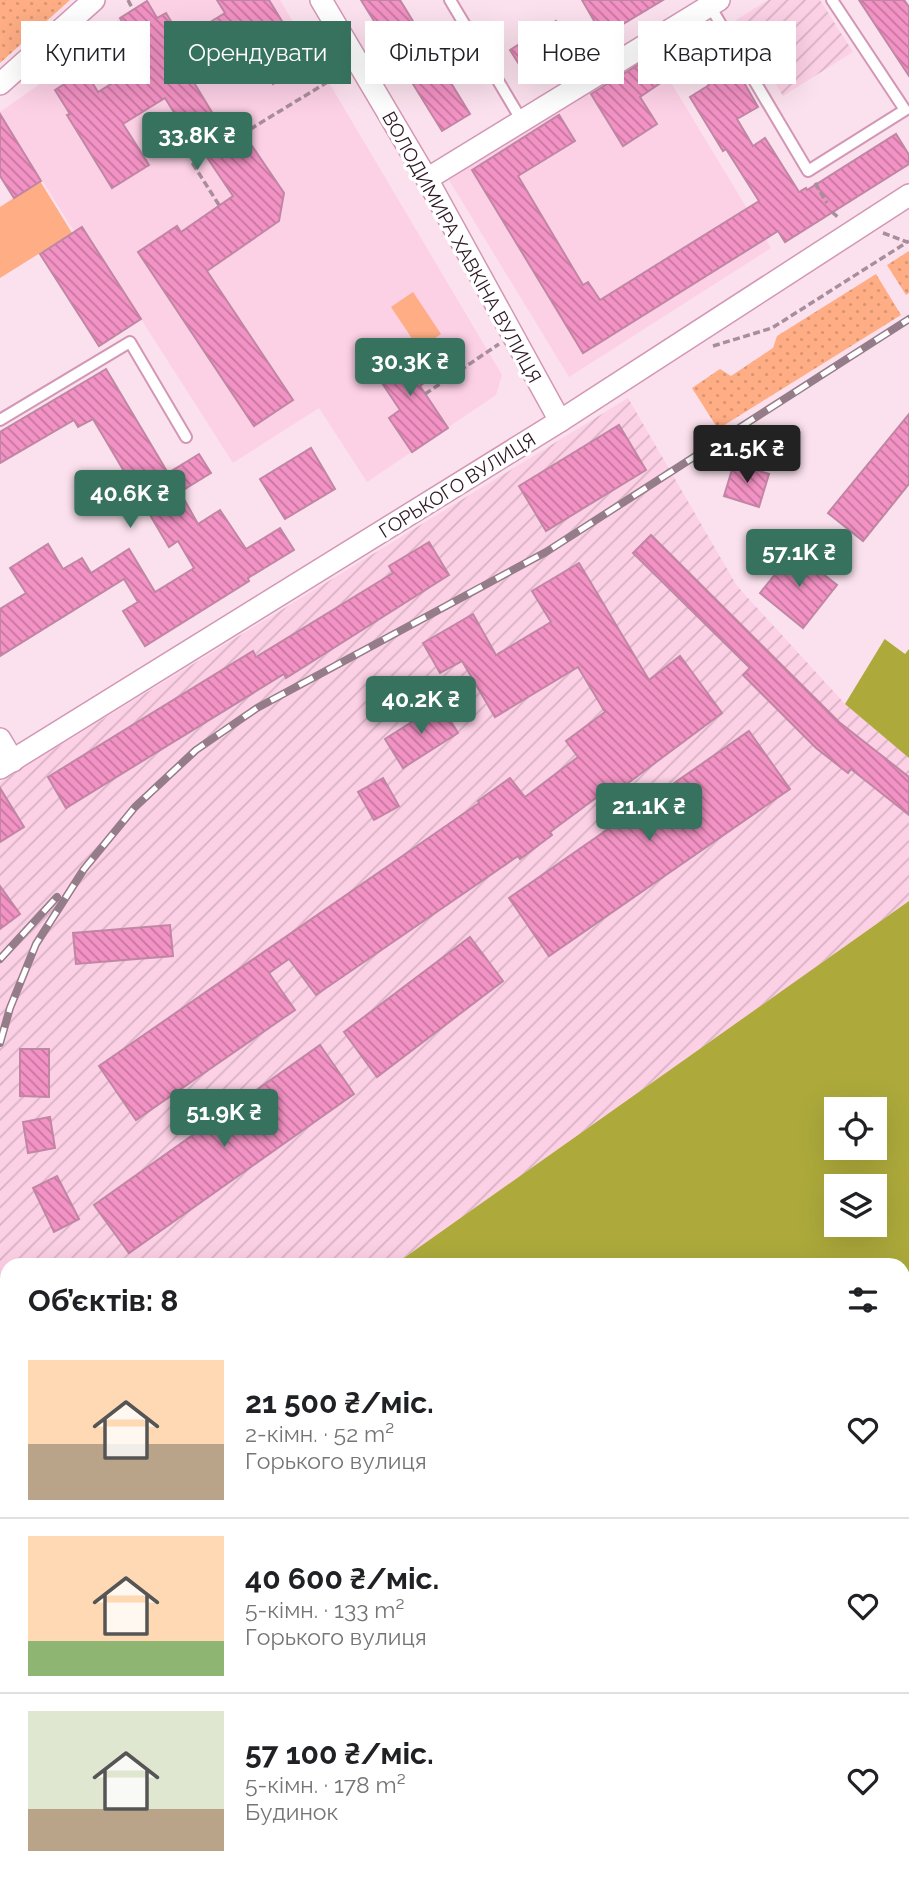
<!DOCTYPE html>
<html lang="uk">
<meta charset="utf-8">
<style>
:root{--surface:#fff;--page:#f2f2f2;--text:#202124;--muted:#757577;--line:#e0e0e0;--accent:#36725d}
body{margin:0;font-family:Raleway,sans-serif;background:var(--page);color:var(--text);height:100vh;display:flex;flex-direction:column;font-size:26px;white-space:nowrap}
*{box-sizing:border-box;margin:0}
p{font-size:23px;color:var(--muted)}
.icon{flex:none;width:38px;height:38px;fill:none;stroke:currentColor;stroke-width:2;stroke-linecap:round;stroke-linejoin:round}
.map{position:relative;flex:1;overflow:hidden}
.panel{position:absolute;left:0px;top:1258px;width:910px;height:625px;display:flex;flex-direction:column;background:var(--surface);border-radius:21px 21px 0 0;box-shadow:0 7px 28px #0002}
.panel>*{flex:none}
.banner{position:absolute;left:21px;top:21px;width:868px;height:63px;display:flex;gap:14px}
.fabs{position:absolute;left:824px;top:1097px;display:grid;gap:14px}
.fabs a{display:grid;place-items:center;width:63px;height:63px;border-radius:0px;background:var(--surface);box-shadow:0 7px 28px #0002;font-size:35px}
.price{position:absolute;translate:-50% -60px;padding:0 16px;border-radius:7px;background:var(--accent);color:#fff;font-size:23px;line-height:46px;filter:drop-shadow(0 2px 4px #0008)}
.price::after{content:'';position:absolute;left:50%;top:42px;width:21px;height:16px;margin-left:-10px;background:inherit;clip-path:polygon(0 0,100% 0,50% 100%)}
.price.selected{background:#222;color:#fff}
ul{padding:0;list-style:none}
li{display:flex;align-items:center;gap:21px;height:175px;padding:0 28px}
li+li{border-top:2px solid var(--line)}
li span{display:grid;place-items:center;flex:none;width:196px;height:140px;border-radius:0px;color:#555}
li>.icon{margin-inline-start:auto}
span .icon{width:84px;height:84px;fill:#fffc;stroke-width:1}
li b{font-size:30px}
h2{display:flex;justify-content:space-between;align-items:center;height:84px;padding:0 28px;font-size:30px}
.chip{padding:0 24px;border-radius:0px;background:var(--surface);box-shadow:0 7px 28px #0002;font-size:24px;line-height:63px}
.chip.selected{background:var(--accent);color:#fff}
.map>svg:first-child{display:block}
.built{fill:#fcd0e5}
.industrial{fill:url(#industrial-furrows)}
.green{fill:#fead84}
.park{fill:url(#park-dots)}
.water{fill:#adaa3b;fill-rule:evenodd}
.pier{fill:#fbe1ed}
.building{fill:url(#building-back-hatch);stroke:#c186a4;stroke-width:2}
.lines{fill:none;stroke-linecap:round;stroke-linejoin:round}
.lane-casing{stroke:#d397b5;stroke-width:14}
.street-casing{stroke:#d397b5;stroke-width:24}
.path{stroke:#a78e9a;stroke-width:3.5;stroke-dasharray:7 3.5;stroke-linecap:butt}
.lane{stroke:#fff;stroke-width:10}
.street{stroke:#fff;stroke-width:21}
.rail-casing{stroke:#947c88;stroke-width:8}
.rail{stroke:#fff;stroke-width:5;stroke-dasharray:16;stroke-linecap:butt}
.labels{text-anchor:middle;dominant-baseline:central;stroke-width:7;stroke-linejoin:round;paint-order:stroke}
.street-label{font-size:19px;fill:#2d1723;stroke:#fff}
</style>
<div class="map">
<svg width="909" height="1882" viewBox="0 0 909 1882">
<defs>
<pattern id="industrial-furrows" width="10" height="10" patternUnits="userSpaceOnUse" patternTransform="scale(1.75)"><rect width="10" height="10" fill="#fcd0e5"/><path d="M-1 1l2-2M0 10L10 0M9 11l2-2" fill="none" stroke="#d8b2c4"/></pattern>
<pattern id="park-dots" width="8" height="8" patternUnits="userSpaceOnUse" patternTransform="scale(1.75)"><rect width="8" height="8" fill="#fead84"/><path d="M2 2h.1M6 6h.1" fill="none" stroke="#da9472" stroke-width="1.8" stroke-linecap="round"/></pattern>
<pattern id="building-back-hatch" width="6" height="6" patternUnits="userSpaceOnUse" patternTransform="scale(1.75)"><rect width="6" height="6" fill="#f392c4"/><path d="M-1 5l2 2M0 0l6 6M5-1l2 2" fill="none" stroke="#c5769f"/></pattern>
</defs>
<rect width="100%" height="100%" fill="#fbe1ed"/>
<!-- built -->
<g class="built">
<path d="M150 0H280L502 375 496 395 367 482 319 408 233 463 82 227 74 231 0 114V112L40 84 38 79 120 18Z"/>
<path d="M650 48 771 248 569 377 449 180Z"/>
</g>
<!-- industrial -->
<g class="industrial">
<path d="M768 0H820L853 52 783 96 736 20Z"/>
<path d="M628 398 737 586 845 704 909 758V901L394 1265H7V1876H490L494 1882H0V782Z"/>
</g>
<!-- green -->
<g class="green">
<path d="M40 181 72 233 0 278V207Z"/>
<path d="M413 292 441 334 419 349 391 307Z"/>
</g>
<!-- park -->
<g class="park">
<path d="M0 0H70L0 63Z"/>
<path d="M909 251V293L906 295 887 265Z"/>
<path d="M876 274 901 315 718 429 692 388 720 369 731 376 773 348 777 336Z"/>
</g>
<!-- water -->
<g class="water">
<path d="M909 599V758L845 704Z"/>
<path d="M909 901V1882H494L490 1876H903V1265H394ZM836 1110H875V1148H836ZM836 1186H875V1225H836Z"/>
</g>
<!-- pier -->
<path class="pier" d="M909 595V649L905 654 882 637Z"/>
<!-- building -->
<g class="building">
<path d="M217 0H269L307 62 273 84 249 46 193 81 236 152 250 143 284 193 279 221 207 271 293 400 254 426 138 252 177 226 181 232 233 196 200 147 197 149 165 98 123 124 149 165 112 188 67 115 70 114 55 90 85 71 98 92 138 67 121 41 130 35 120 18 147 1 157 18 166 13 182 39 225 13Z"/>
<path d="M361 0H400L470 114 442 131Z"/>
<path d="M582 0H663L603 36Z"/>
<path d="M859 0H904L909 7V76Z"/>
<path d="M556 21 575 52 529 80 510 50Z"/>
<path d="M712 27 758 107 737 119 753 146 765 138 799 192 806 188 807 190 896 134 909 155V164L785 242 778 231 583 353 472 170 559 115 575 141 518 176 583 285 588 282 600 300 759 201 726 149 723 151 690 97 709 85 684 43Z"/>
<path d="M651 57 665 80 640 97 657 124 623 146 591 94Z"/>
<path d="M0 114 41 181 14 198 0 176Z"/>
<path d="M82 227 141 319 99 346 40 254Z"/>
<path d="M408 344 430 378 420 386 448 428 412 452 389 418 400 410 372 368Z"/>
<path d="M106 369 168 473 199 454 211 473 180 492 198 524 220 510 246 549 280 528 294 550 248 578 249 581 145 646 123 611 138 602 124 579 0 656V609L26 593 10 568 48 544 63 569 82 558 91 573 129 549 155 592 194 568 178 541 169 547 93 419 78 427 74 420 0 463V432Z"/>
<path d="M909 414V484L863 541 828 513Z"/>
<path d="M619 425 646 470 546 531 519 486Z"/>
<path d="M311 448 335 489 285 519 260 479Z"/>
<path d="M734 463 769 474 759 507 724 496Z"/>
<path d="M651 535 839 722 909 777V815L851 769 848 773 816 748 743 675 750 668 633 553Z"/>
<path d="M429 542 449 575 286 678 284 674 66 808 48 777 253 651 256 657 393 573 389 566Z"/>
<path d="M794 551 837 585 803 628 760 593Z"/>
<path d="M579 563 649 680 680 656 722 713 608 798 604 792 550 832 552 835 520 859 518 856 316 995 289 959 269 973 295 1010 136 1120 99 1066 479 803 478 801 510 778 525 797 578 757 566 741 605 712 578 667 495 717 462 661 440 673 423 643 473 614 496 655 551 622 532 591Z"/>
<path d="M440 704 458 733 403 768 385 739Z"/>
<path d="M749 731 790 789 549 956 509 898Z"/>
<path d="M383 778 399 806 374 820 358 792Z"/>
<path d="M0 788 24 827 0 842Z"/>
<path d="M0 886 20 914 0 929Z"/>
<path d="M170 925 173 956 76 964 73 933Z"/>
<path d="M470 937 503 981 377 1077 344 1032Z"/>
<path d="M320 1045 354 1094 129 1253 94 1205Z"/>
<path d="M20 1049H49V1097L20 1096Z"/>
<path d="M50 1117 55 1148 28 1153 23 1122Z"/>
<path d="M57 1176 79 1219 54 1232 33 1188Z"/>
</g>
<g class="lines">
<!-- lane casing -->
<g class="lane-casing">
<g id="lane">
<path d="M450 0 522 121"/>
<path d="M710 6 808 171 905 110 832 0"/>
<path d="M0 420 130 342 186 437"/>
</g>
</g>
<!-- street casing -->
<g class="street-casing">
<g id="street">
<path d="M321 0 427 179 560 421"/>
<path d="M0 84 94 0"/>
<path d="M427 179 719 0"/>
<path d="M0 739 13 761"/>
<path d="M0 768 560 421 909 195"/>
</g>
</g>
<!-- path -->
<g class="path">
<path d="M128 0 133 10"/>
<path d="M815 183 827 203"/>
<path d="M219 205 193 164 344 72"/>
<path d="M832 212 839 218"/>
<path d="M883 233 907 242"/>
<path d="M713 346 772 328 909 241"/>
<path d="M425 394 499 344"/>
</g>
<!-- lane -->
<use href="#lane" class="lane"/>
<!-- street -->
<use href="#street" class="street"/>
<!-- rail casing -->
<g class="rail-casing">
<g id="rail">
<path d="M0 959 57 897"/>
<path d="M0 1043 10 1008 36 944 84 869 135 807 196 750 257 708 546 552 909 319"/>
<path d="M0 1363 7 1387"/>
<path d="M250 1876 254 1882"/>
</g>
</g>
<!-- rail -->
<use href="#rail" class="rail"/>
</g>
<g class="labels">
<!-- street labels -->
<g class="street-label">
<text transform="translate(462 247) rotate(61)">ВОЛОДИМИРА ХАВКІНА ВУЛИЦЯ</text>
<text transform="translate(457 485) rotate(-32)">ГОРЬКОГО ВУЛИЦЯ</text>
</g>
</g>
</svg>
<div class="fabs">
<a><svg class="icon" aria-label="locate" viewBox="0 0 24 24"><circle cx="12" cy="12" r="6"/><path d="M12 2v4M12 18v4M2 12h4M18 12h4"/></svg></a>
<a><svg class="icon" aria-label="layers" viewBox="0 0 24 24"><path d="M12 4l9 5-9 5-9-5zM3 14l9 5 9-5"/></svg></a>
</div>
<b class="price" style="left:197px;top:172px">33.8K ₴</b>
<b class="price" style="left:410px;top:398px">30.3K ₴</b>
<b class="price selected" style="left:747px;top:485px">21.5K ₴</b>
<b class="price" style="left:130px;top:530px">40.6K ₴</b>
<b class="price" style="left:799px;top:589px">57.1K ₴</b>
<b class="price" style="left:421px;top:736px">40.2K ₴</b>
<b class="price" style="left:649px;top:843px">21.1K ₴</b>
<b class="price" style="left:224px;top:1149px">51.9K ₴</b>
<div class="banner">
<a class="chip">Купити</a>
<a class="chip selected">Орендувати</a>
<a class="chip">Фільтри</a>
<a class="chip">Нове</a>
<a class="chip">Квартира</a>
</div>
<section class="panel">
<h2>Об’єктів: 8<svg class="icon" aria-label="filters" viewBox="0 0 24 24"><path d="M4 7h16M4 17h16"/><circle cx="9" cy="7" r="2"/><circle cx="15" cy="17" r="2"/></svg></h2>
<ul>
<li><span style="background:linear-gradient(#ffd9b3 60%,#b9a48a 0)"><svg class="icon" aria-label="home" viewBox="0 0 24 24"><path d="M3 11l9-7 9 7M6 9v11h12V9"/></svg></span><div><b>21 500 ₴/міс.</b><p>2-кімн. · 52 m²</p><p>Горького вулиця</p></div><svg class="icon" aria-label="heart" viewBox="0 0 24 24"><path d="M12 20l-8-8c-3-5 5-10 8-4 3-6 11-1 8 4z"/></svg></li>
<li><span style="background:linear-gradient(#ffd9b3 75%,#8fb573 0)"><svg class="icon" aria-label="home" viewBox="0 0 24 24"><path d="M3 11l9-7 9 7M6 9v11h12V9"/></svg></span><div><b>40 600 ₴/міс.</b><p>5-кімн. · 133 m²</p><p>Горького вулиця</p></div><svg class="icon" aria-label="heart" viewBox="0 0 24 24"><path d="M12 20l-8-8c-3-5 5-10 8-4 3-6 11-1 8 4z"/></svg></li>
<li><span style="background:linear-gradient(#dfe7d0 70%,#b9a48a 0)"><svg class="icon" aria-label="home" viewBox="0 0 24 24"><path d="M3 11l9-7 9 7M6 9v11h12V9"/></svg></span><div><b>57 100 ₴/міс.</b><p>5-кімн. · 178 m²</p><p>Будинок</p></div><svg class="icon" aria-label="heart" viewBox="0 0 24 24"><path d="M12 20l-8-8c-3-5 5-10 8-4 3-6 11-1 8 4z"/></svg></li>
</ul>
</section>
</div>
